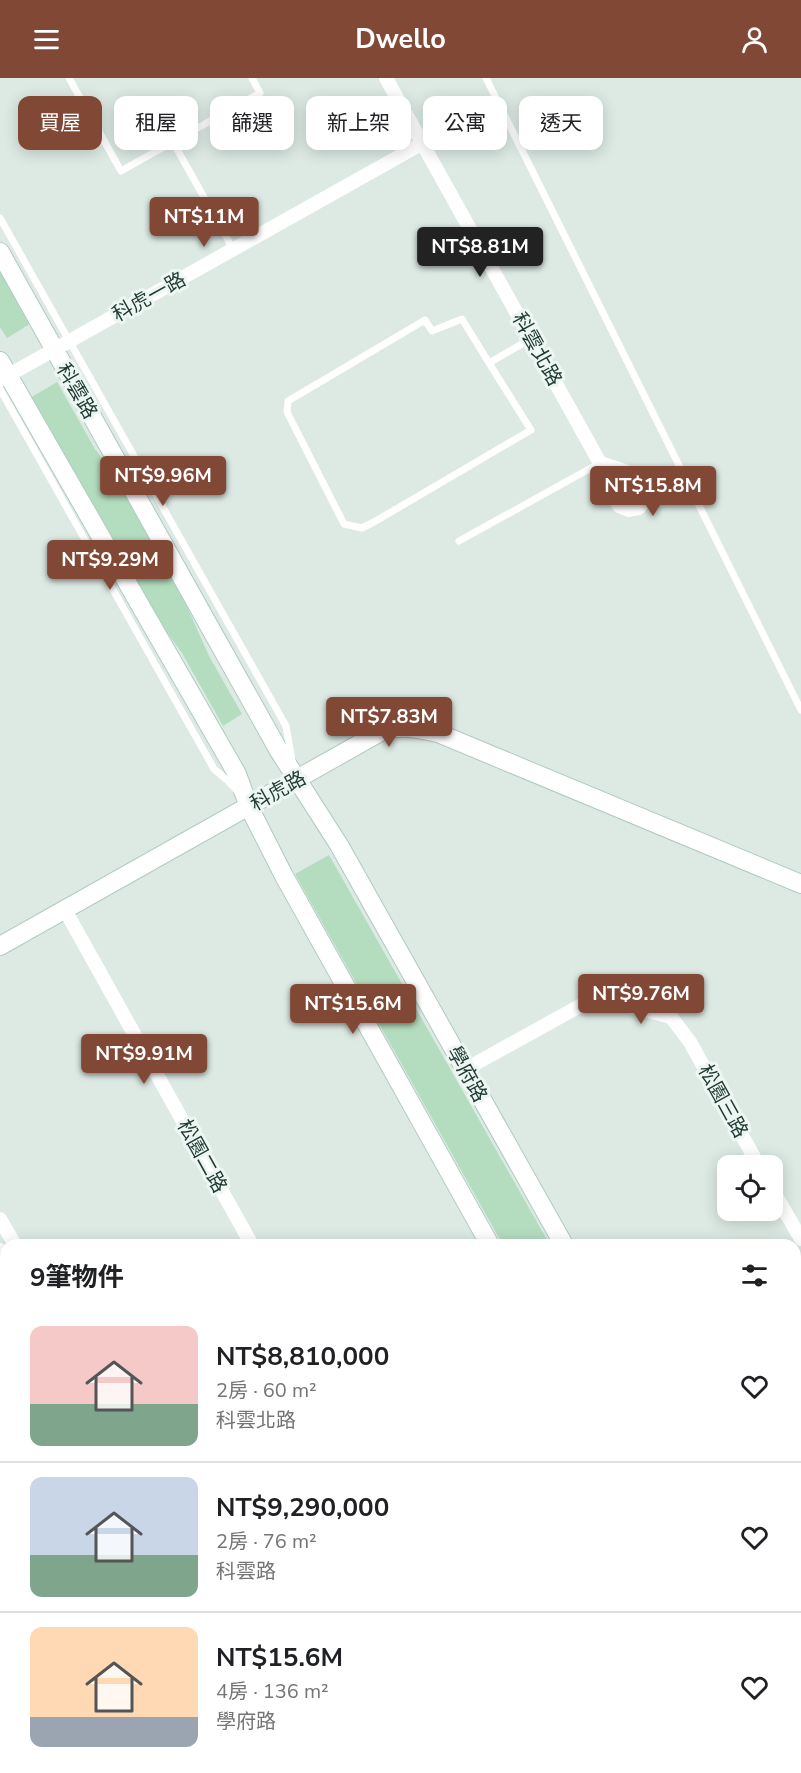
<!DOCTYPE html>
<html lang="zh-TW">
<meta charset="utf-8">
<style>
:root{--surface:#fff;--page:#f6f6f6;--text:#202124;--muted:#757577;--line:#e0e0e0;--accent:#814836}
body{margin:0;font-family:"Nunito Sans","Noto Sans TC",sans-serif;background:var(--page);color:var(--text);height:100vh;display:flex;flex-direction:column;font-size:22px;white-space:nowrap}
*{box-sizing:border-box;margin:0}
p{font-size:20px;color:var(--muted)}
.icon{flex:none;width:33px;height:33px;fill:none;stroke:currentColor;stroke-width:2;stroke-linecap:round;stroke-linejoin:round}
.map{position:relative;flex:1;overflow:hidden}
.details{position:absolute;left:0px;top:1161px;width:801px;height:534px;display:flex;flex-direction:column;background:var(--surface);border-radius:18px 18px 0 0;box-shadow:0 3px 15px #0003}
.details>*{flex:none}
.hud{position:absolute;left:18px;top:18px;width:765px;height:54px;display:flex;gap:12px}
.buttons{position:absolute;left:717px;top:1077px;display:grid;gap:12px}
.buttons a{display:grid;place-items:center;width:66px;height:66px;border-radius:12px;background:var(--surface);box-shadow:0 3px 15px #0003;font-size:30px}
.price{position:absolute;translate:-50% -51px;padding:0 14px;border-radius:6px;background:var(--accent);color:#fff;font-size:20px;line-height:39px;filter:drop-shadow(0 2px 3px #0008)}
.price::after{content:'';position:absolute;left:50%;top:36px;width:18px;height:14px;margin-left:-9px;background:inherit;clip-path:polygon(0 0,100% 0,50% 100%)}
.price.on{background:#222;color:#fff}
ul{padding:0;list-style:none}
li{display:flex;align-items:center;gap:18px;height:150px;padding:0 30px}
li+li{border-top:2px solid var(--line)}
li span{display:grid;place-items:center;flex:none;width:168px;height:120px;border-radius:12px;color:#555}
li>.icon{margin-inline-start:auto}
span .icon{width:72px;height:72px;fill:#fffc;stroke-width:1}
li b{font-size:26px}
h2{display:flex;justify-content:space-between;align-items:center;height:72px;padding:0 30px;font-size:26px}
.pill{padding:0 21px;border-radius:12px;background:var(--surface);box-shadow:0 3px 15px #0003;font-size:21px;line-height:54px}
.pill.on{background:var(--accent);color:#fff}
header{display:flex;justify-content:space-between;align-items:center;height:78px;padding:0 30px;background:var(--accent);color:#fff;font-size:27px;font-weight:700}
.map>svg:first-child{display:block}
.green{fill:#b4ddbf}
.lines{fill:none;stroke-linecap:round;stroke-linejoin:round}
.stream{stroke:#81c5d2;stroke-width:4.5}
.secondary-casing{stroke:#b0cac1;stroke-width:20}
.lane{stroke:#fff;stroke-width:7}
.street{stroke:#fff;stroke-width:14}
.secondary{stroke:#fff;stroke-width:18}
.labels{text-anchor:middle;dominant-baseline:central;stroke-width:6;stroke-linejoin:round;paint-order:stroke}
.street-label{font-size:20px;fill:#1e3932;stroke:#edf6f2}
</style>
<header><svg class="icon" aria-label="menu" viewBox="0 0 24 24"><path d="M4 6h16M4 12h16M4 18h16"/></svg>Dwello<svg class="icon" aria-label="person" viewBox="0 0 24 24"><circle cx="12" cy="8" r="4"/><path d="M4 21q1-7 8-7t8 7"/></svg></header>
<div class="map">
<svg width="801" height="1695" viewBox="0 0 801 1695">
<rect width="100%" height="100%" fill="#ddeae4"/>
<!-- green -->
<g class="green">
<path d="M0 192 30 246 7 260 0 249Z"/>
<path d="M57 304 95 371 116 398 185 524 209 578 242 636 223 648 182 575 157 541 30 320Z"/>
<path d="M329 777 550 1167H503L295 796Z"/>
<path d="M795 1688 796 1695H746L745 1689Z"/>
</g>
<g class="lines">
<!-- stream -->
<path class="stream" d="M0 1670 6 1669"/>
<!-- secondary casing -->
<g class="secondary-casing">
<g id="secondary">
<path d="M0 174 279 673 339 767 564 1167"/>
<path d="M0 283 237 696 249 729 284 798 490 1167"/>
<path d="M0 868 384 652C403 647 419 651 438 655L801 806"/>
<path d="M795 1565 801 1564"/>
<path d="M795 1588 801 1587"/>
<path d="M795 1624 801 1659"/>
<path d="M735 1689 736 1695"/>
<path d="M43 1695 79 1689"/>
<path d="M165 1695 200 1689"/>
</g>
</g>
<!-- lane -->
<g class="lane">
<path d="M69 0 121 93 260 15 252 0"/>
<path d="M486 0 801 632"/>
<path d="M173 64 233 171"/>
<path d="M0 140 286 648 292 682"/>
<path d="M489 285 531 352 374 444 362 450 344 446 287 334 288 323 425 242 432 253 462 241 489 285 532 260"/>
<path d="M0 311 214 691 227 702 237 713"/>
<path d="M459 463 600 385"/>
</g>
<!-- street -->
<g class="street">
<path d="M386 0 600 385 609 411 619 428 629 432 639 430C663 400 622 392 600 385"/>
<path d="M0 302 423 65"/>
<path d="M65 832 252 1167"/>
<path d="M464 992 585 925 607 922 671 939 690 964 759 1088"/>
<path d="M772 1111 801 1161"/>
<path d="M0 1141 15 1167"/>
<path d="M0 1172 6 1183"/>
<path d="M795 1285 801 1284"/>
<path d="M0 1419 6 1418"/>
<path d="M795 1515 801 1514"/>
<path d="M0 1645 6 1644"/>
<path d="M279 1689 280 1695"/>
<path d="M303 1689 305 1695"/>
</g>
<!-- secondary -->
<use href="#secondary" class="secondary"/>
</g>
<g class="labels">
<!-- street labels -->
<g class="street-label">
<text transform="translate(149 219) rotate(-29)">科虎一路</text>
<text transform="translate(537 271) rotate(61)">科雲北路</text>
<text transform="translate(77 313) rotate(60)">科雲路</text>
<text transform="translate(278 713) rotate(-29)">科虎路</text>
<text transform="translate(467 996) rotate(61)">學府路</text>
<text transform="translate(723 1023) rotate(61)">松園三路</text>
<text transform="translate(202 1078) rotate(61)">松園二路</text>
</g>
</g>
</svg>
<div class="buttons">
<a><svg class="icon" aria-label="locate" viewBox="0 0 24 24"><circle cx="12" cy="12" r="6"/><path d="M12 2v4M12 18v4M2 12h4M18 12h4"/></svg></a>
</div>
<b class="price" style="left:204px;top:170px">NT$11M</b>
<b class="price on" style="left:480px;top:200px">NT$8.81M</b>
<b class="price" style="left:163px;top:429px">NT$9.96M</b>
<b class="price" style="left:653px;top:439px">NT$15.8M</b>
<b class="price" style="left:110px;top:513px">NT$9.29M</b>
<b class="price" style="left:389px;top:670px">NT$7.83M</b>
<b class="price" style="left:641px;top:947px">NT$9.76M</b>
<b class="price" style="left:353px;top:957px">NT$15.6M</b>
<b class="price" style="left:144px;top:1007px">NT$9.91M</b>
<div class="hud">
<a class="pill on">買屋</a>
<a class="pill">租屋</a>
<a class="pill">篩選</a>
<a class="pill">新上架</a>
<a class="pill">公寓</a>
<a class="pill">透天</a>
</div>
<section class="details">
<h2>9筆物件<svg class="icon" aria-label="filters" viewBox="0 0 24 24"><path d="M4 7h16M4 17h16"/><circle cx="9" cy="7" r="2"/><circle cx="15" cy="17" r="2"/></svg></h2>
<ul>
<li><span style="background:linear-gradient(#f6c9c9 65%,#7fa58c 0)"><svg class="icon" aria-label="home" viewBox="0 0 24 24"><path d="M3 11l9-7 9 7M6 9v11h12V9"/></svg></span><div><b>NT$8,810,000</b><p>2房 · 60 m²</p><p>科雲北路</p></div><svg class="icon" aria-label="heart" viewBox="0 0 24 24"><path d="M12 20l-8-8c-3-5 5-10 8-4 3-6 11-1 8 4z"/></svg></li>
<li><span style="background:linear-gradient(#c9d6e8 65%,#7fa58c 0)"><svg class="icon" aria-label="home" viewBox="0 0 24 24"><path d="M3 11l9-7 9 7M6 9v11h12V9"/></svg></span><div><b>NT$9,290,000</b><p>2房 · 76 m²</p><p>科雲路</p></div><svg class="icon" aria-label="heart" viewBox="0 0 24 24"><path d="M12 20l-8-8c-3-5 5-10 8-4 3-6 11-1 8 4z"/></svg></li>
<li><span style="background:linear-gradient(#ffd9b3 75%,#9aa5b1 0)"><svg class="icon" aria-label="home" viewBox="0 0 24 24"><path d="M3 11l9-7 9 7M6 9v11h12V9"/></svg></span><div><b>NT$15.6M</b><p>4房 · 136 m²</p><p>學府路</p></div><svg class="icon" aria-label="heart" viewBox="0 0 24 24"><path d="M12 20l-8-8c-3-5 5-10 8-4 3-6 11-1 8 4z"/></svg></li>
</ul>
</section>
</div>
